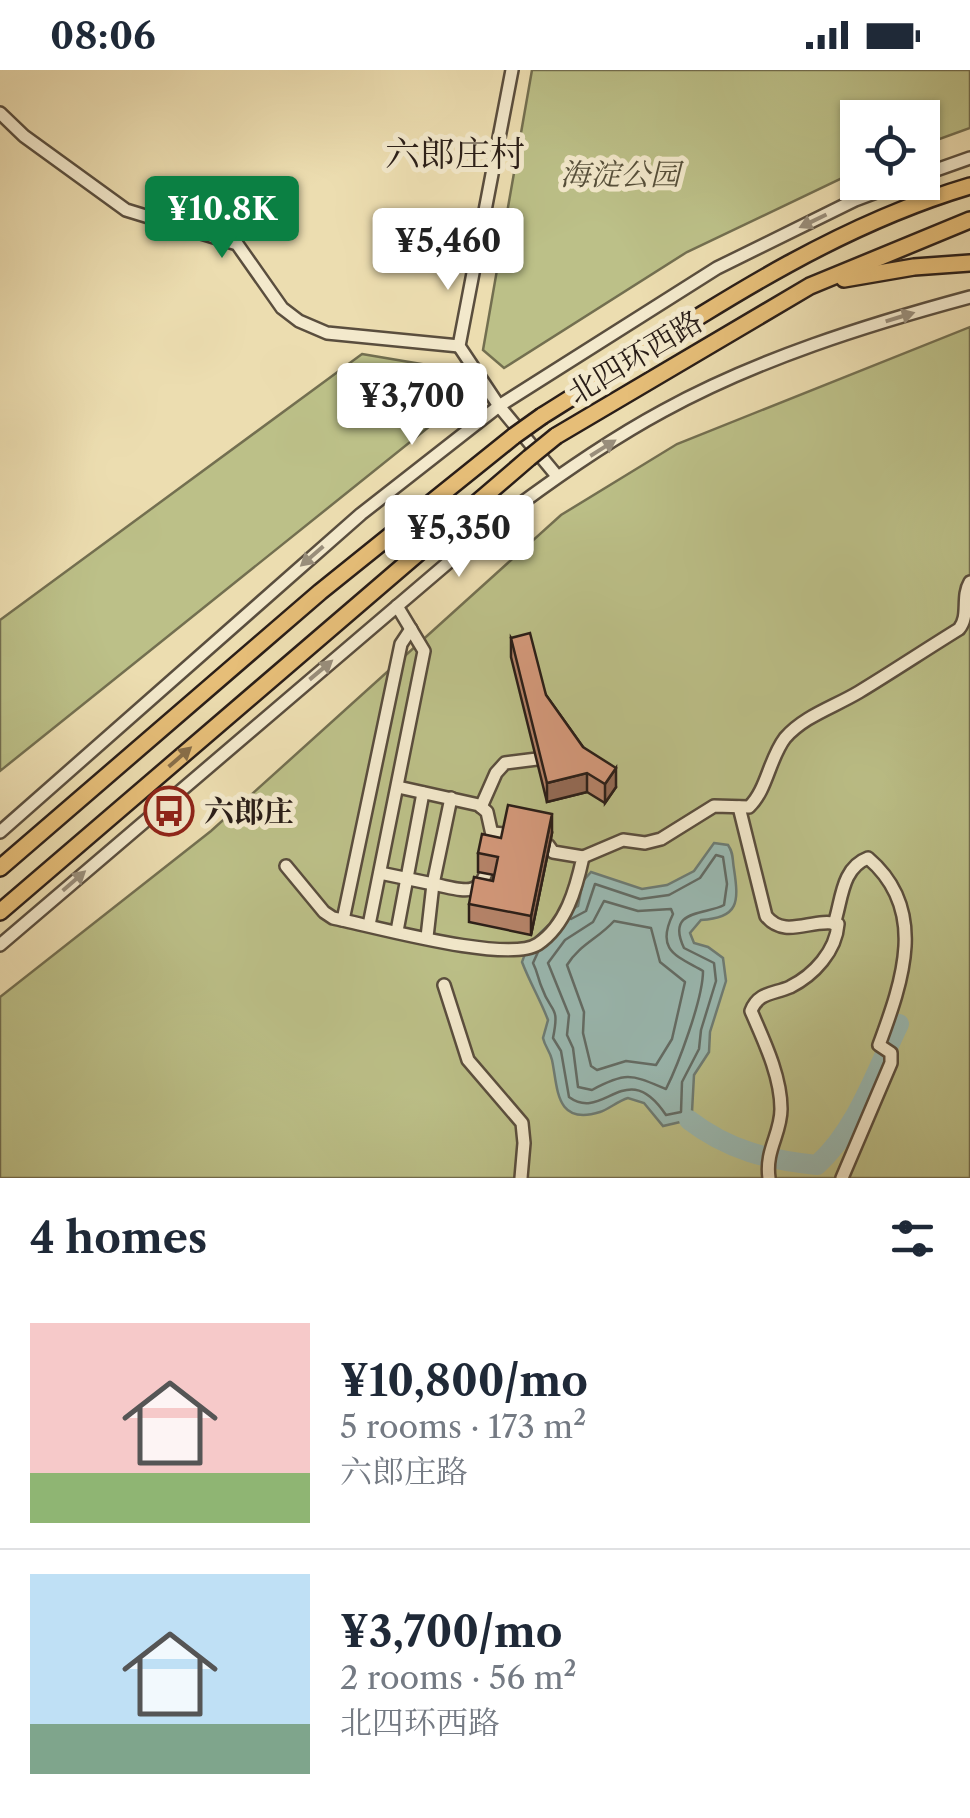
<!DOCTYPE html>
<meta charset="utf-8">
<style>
:root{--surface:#fff;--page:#f2f2f3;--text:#1f2937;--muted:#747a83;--line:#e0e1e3;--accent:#0b8043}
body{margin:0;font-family:"Libre Caslon Text","Noto Serif SC",serif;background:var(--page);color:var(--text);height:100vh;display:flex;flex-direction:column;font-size:38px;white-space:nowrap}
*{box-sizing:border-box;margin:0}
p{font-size:32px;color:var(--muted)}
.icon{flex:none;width:55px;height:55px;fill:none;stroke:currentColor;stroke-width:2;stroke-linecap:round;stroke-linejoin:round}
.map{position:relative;height:1108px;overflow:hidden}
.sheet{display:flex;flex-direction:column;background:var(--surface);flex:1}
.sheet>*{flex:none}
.fabs{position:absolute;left:840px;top:30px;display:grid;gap:20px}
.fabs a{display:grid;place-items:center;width:100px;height:100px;border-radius:0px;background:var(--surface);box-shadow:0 2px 8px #0004;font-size:50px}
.price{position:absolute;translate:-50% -85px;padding:0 22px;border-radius:10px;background:#fff;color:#222;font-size:32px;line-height:65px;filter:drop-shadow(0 2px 5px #0008)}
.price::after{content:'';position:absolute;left:50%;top:60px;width:30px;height:22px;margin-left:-15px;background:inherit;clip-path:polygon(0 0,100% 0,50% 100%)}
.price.active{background:var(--accent);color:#fff}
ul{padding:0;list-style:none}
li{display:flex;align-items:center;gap:30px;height:250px;padding:0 30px}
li+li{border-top:2px solid var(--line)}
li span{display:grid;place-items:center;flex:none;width:280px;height:200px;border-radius:0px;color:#555}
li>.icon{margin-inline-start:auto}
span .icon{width:120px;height:120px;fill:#fffc;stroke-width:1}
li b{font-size:42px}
h2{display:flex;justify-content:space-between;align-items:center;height:120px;padding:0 30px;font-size:42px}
.status{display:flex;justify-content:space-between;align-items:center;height:70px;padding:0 50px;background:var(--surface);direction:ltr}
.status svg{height:28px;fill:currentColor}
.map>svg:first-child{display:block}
.green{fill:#bcc088;stroke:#736f50;stroke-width:2.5}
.water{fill:#9abab3;stroke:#6d7c75;stroke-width:2.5}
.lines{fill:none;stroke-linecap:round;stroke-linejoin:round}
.shore{stroke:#626c66;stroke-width:2.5}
.river{stroke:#9abab3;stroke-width:20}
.minor-casing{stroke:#5a4e3e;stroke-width:16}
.highway-casing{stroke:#2a1e18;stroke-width:20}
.minor{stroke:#f3e9cc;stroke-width:11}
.highway{stroke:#e6be78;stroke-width:15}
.highway-bridge-casing{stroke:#2a1e18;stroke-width:20;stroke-linecap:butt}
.highway-bridge{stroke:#e6be78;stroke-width:15}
.wall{fill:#b6846a;stroke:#2a1e18;stroke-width:2.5}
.shaded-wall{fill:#946b56;stroke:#2a1e18;stroke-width:2.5}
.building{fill:#d4997b;stroke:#2a1e18;stroke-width:2.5}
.oneway{fill:#998e7b}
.oneway2{fill:#886e48}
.labels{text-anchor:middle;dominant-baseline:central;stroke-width:10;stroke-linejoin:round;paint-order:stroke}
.park-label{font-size:30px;font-style:italic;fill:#564f3a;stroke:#f3e9cc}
.street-label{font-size:30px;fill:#2a1e18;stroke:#f3e9cc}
.poi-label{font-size:30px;font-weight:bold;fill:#2a1e18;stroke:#f3e9cc;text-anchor:start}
.quarter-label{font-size:35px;fill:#2a1e18;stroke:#f3e9cc}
</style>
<div class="status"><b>08:06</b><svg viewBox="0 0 49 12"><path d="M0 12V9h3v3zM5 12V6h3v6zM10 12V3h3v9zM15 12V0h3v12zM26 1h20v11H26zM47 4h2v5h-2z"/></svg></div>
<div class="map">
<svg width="970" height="1108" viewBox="0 0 970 1108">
<rect width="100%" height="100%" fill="#ecddb0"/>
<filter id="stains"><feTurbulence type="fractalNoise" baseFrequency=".002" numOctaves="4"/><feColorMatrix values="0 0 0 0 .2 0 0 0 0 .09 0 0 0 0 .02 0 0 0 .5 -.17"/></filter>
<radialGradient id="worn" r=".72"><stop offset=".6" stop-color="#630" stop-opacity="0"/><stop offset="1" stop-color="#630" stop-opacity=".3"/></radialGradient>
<!-- green -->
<g class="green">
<path d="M532 0H970V58L923 75 922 48H858L857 101 687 182 504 298 483 280Z"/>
<path d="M970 257V1108H0V927L211 761 561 445 677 374Z"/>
<path d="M362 284 427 295 460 321V332L0 701V550Z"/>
</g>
<!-- water -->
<path class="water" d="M714 773 728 775C734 784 732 788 734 799 739 832 739 848 701 850L690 863 694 873 708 877 723 888 726 911 710 962 709 982 694 1005 692 1042 689 1050 663 1056 644 1033 628 1028C618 1031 609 1039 600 1042 555 1056 558 1018 552 990 550 981 545 977 543 968L548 950C540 929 530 913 522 892 530 866 555 848 578 836L583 811 591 802 642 819 667 815 694 801Z"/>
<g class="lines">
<!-- shore -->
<g class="shore">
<path d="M604 831 638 841 671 839 673 844C655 881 677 886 703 901 703 929 678 995 666 1019 632 1005 627 1001 592 1020L578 1017 573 978 567 965 569 945 548 893 565 870 593 852Z"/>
<path d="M614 851 651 858 660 892 685 912 672 969 656 995 626 991 597 1000 591 996 583 963 584 942 567 895C579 875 599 868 614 851Z"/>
<path d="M538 882 533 893C538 903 538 909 542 918 551 944 560 934 553 968L561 981 569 1027C604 1053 626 985 666 1045L681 1042 682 1012 699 979 701 960 716 911 714 893 684 878C665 838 707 845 724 835L727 814 723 787 716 785 700 808 669 825 640 829 595 814 586 841 571 849"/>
</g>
<!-- river -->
<path class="river" d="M689 1050C728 1080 768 1090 817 1095 857 1059 876 1001 899 954"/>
<!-- minor casing -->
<g class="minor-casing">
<g id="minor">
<path d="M512 0 459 276 499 336 557 406"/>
<path d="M0 43 24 66 126 140 237 174 282 238 299 251 327 263 459 276"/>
<path d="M922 105 970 88"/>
<path d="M398 717 479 735 487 742 493 769"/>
<path d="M481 737 496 703 505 693 537 689"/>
<path d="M739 737 766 846C785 870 813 847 838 854 836 881 814 905 790 917 774 924 758 922 751 941 764 971 781 1006 781 1039 781 1064 765 1080 769 1108"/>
<path d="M0 762 361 444 499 336 717 198 855 130 903 112"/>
<path d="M493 763 514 765"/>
<path d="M583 787 623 770 645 773 661 769 714 736 749 737C767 720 769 689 785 668 804 646 834 637 859 622 892 602 925 580 959 559 970 546 961 527 970 512"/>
<path d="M286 796 324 842 333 848C373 856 508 894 538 874 566 855 576 819 583 787L553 782 548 775 537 771"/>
<path d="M380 803 433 814 451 728"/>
<path d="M343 850 401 574 411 559"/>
<path d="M834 854C842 831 841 798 868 788 928 839 903 910 879 975L891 983V993L842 1108"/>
<path d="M369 855 424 581 397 536"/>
<path d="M397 861 423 723"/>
<path d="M427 867 433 814C464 820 481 830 489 792"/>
<path d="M0 875 491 456C546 414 602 374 663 341 758 289 866 255 970 227"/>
<path d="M444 915 468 990 522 1053 524 1073 521 1108"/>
</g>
</g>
<!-- highway casing -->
<g class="highway-casing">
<g id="highway">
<path d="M844 209 914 197 970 193"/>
<path d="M542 346C679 261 814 162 970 116"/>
<path d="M556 366 810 216 970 150"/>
<path d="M0 798 320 522 514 366"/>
<path d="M0 842 529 388"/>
</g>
</g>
<!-- minor -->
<use href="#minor" class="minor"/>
<!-- highway -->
<use href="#highway" class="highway"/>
<!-- highway-bridge casing -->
<g class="highway-bridge-casing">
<g id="highway-bridge">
<path d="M514 366 542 346"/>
<path d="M529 388 556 366"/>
</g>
</g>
<!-- highway-bridge -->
<use href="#highway-bridge" class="highway-bridge"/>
</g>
<!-- wall -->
<g class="wall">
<path d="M511 568 546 625 583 677 616 717 605 733 587 722 547 732 511 587Z"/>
<path d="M552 763 531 865 469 852V834L493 811 494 805 478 802V783L501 768Z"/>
</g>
<!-- shaded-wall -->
<g class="shaded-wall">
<path d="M616 698V717L605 733V714Z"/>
<path d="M587 703V722L547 732V713Z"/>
<path d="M552 744V763L531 865V846Z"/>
</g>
<!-- building -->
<g class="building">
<path d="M530 563 546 625 583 677 616 698 605 714 587 703 547 713 511 568Z"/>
<path d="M508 735 552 744 531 846 469 834 474 807 493 811 498 787 478 783 482 764 501 768Z"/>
</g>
<!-- one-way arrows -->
<defs><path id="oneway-solid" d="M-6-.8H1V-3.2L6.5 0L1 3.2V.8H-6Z" transform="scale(2.5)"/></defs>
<g class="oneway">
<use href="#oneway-solid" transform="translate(813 151) rotate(154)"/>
<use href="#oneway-solid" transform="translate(900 247) rotate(-17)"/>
<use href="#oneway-solid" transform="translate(603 378) rotate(-32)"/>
<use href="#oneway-solid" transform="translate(312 486) rotate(139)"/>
<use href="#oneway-solid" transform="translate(321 600) rotate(-40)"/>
<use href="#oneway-solid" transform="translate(74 811) rotate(-41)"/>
</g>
<use class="oneway2" href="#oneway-solid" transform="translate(180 687) rotate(-41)"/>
<!-- icons -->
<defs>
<g id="bus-ring" transform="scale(2.5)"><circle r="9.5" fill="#f3e9cc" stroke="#8f2418" stroke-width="1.5"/><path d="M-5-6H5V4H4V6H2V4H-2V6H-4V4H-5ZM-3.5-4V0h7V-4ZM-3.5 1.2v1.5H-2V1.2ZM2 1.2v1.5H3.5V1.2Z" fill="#8f2418"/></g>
</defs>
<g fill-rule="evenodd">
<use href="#bus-ring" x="169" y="741"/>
</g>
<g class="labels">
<!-- park labels -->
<g class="park-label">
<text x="620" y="104">海淀公园</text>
</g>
<!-- street labels -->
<g class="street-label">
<text transform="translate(635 287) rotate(-31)">北四环西路</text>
</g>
<!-- poi labels -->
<g class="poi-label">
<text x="204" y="741">六郎庄</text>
</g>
<!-- quarter labels -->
<g class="quarter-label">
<text x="455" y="83">六郎庄村</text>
</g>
</g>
<rect width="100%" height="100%" filter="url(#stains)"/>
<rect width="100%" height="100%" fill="url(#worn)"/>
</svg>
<div class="fabs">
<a><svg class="icon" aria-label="locate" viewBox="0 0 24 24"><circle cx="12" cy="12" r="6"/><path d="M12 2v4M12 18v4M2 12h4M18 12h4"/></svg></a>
</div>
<b class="price active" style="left:222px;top:191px">¥10.8K</b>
<b class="price" style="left:448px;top:223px">¥5,460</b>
<b class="price" style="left:412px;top:378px">¥3,700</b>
<b class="price" style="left:459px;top:510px">¥5,350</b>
</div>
<section class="sheet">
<h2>4 homes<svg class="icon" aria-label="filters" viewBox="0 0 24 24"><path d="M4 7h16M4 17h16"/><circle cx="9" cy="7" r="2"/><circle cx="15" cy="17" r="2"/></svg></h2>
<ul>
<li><span style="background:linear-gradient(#f6c9c9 75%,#8fb573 0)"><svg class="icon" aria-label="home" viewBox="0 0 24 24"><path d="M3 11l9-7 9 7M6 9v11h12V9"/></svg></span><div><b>¥10,800/mo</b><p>5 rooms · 173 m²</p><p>六郎庄路</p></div></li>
<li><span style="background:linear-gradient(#bfe0f5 75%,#7fa58c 0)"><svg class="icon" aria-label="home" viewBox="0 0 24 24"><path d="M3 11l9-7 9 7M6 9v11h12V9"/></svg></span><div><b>¥3,700/mo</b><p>2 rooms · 56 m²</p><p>北四环西路</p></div></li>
</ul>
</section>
